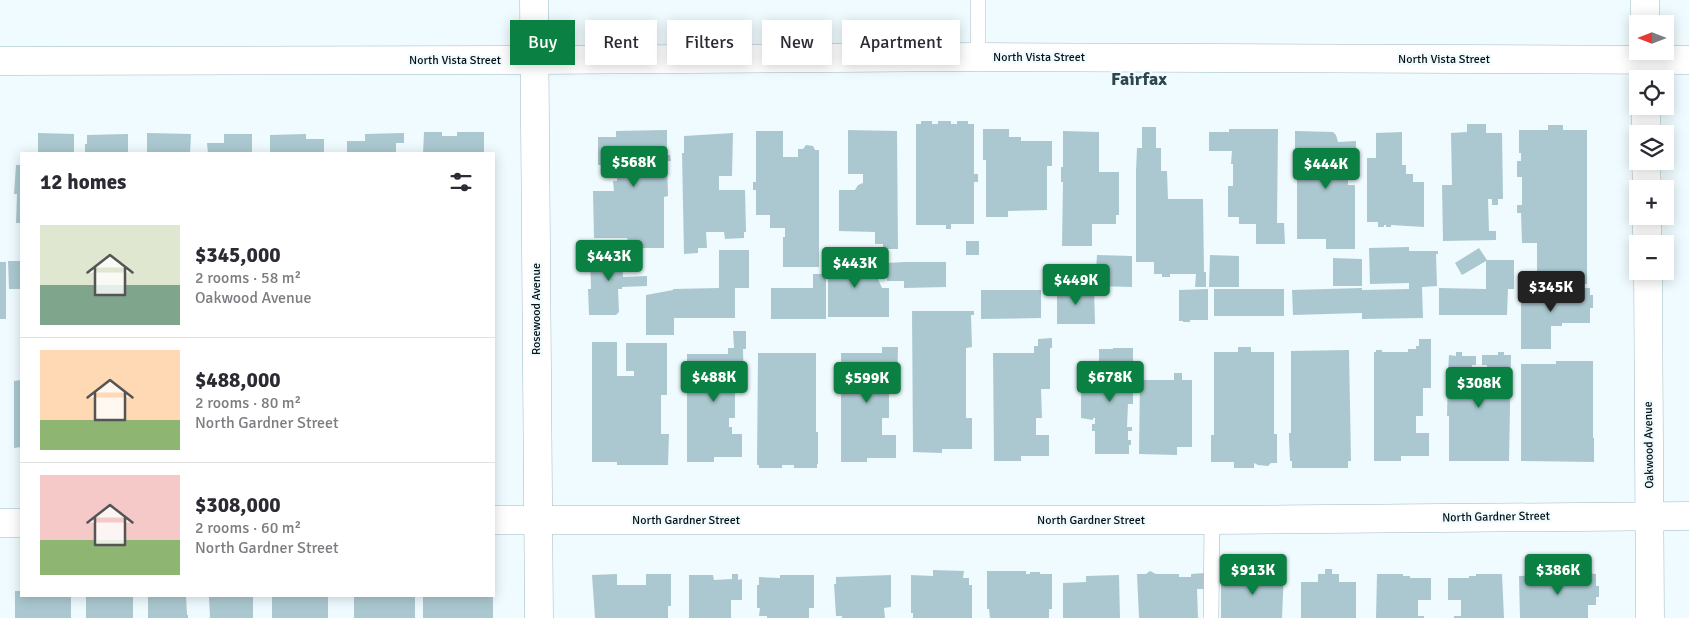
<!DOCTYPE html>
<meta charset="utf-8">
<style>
:root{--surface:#fff;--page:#f2f2f3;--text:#2b2b33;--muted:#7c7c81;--line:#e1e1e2;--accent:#0b8043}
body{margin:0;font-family:Signika,sans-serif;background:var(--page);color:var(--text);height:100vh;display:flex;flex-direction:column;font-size:19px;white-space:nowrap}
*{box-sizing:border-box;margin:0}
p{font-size:16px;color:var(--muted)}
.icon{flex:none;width:28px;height:28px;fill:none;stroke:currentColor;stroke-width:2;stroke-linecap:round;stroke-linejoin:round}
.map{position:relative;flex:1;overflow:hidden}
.sheet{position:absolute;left:20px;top:152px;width:475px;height:445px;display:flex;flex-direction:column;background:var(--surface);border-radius:0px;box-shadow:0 2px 12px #0003}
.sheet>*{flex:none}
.banner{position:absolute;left:510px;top:20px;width:475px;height:45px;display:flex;gap:10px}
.needle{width:32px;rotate:270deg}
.buttons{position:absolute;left:1629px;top:15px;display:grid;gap:10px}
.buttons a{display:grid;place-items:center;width:45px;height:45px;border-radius:0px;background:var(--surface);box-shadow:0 2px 12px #0003;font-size:25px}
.price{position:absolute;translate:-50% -42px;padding:0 11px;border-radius:5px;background:var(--accent);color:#fff;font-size:16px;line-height:32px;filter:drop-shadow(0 1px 2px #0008)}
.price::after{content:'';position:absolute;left:50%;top:30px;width:15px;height:11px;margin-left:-8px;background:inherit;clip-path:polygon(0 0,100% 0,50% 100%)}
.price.selected{background:#222;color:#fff}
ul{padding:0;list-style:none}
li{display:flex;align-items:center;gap:15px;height:125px;padding:0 20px}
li+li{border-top:1px solid var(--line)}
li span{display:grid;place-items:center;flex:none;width:140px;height:100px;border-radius:0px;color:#555}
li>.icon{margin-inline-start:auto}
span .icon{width:60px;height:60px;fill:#fffc;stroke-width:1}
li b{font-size:21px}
h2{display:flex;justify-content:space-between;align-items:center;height:60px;padding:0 20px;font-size:21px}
.chip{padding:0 18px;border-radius:0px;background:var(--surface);box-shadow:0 2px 12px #0003;font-size:18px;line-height:45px}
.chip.selected{background:var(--accent);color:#fff}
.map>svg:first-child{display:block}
.building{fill:#abc8d0}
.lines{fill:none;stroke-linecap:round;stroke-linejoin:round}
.service-casing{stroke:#9fbbc3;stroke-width:16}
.minor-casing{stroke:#9fbbc3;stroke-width:29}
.service{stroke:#fff;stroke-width:15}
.minor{stroke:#fff;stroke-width:28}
.labels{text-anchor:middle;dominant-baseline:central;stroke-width:4.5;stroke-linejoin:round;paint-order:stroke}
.street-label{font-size:12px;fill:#081215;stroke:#effbff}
.district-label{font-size:18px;font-weight:bold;fill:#2d464d;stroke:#effbff}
</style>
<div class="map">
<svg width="1689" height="618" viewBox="0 0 1689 618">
<rect width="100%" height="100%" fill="#effbff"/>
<!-- building -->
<g class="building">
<path d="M921 121H932V124H938V121H951V124H957V121H968V124H974V174H978V182H974V224H951V229H946V225H916V124H921Z"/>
<path d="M1467 124H1486V133H1502L1503 199H1498V205H1492V199H1488L1489 231H1496V240L1443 241 1442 185H1452L1451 133 1467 132Z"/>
<path d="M1548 125H1563V130H1587V284L1554 285V276H1537V243H1522L1521 213H1517V205H1522V177H1517V161H1521V153H1519V130H1548Z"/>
<path d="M1142 127H1156V148H1161V171H1167L1168 199H1203L1204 272H1206V287H1195L1196 274H1170V277H1162V274H1154V262H1136V171L1137 148H1142Z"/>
<path d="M983 129H1009V137H1021V141H1052V166H1047V210L1008 211V217H986V160H983Z"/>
<path d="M1229 129H1278L1277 223H1284L1285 244H1256V224H1239V217H1228V186H1233V164H1231L1232 151H1209V132H1229Z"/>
<path d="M667 130V155H670L671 161H667L668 196 664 197V248H638V241H628L627 238H594L593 191H614L613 181H617V165H598V137H616V131Z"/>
<path d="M848 130 897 131 898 249H883V244H875V232L839 231V190H855L858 185 863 183V174H848Z"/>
<path d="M756 131H783V157H798V149H803L806 145 813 146 815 150H819V267H783V237H785V228H770V215H756V190H753V182H756Z"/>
<path d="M1063 131 1099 132V172H1119V215H1116V224H1092V246H1062L1063 182H1061V167H1063Z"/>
<path d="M1295 131 1333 132 1336 135 1338 142 1356 141V165L1348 166V185H1355V249H1326V239H1297V174H1303L1302 155H1295Z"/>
<path d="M424 132H442V136H457V132H484V154H423Z"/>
<path d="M1402 132V165H1406V174H1413V182H1424V227L1391 225V227H1386V225H1384V227H1378V222H1367V158H1376V133Z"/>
<path d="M38 133 74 134V154H38Z"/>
<path d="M147 133 191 134 190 154H147Z"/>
<path d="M404 133V143H396V154H347V141H365V134Z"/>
<path d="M733 133 732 176H719V190H745L746 232H744V238L725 239 724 232H706L707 248H698V253L684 254 682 153H684V136Z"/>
<path d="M128 134V154H85V144H87V135Z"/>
<path d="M224 134H252V154H208L207 143H224Z"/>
<path d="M306 134V139H324V154H270V135Z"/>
<path d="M16 165H21V223H16L17 194H14Z"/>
<rect x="966" y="241" width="13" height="14"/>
<path d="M1409 247V251H1438V254H1436L1437 286 1422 287 1423 318 1362 319V313L1293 315 1292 290 1362 288V290L1409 289V283L1370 284 1369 248Z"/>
<path d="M1479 248 1487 260H1514V289H1508L1507 315H1439V288L1486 289V261L1462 275 1455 263Z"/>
<path d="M622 250 623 277 647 276V286L622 287V289H618L619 312 616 315H589L588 289H591L590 251Z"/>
<path d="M719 250H749V288H735V318H674V335H646V295L673 290V289L719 288Z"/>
<path d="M854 254H862V256H868L882 288H889V317H828V257L854 256Z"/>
<path d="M1097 255 1132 256V287L1095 286Z"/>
<path d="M1210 255 1239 256V287H1209Z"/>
<path d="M1333 258 1362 259V286H1333Z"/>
<path d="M8 261H21V289H9Z"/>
<rect x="0" y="262" width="6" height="57"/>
<path d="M904 262H946V287L904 288V281H887V263Z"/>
<path d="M813 274H826V319H771V288H813Z"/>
<path d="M1521 287 1590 288V295H1593V308H1590V323H1562V326H1551V349H1521Z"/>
<path d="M1057 288H1094L1095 324H1057Z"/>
<path d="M1208 289V320H1190V322H1183V321H1179V290Z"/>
<rect x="1214" y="289" width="70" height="27"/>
<path d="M981 290H1041V318L981 319Z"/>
<path d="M912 311H974V315H971L972 347 966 348V418H972V449H942V453L913 452Z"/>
<path d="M733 331H746V349H743L744 389H735V418H729V427H732V434H742V457H714V462H687V354H728V348H734Z"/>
<path d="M1052 338V348H1050V389H1041L1042 418H1036V435H1049V456H1021V461H994L993 353H1034V346H1038V339Z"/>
<path d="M1419 339H1431V388H1423V416H1416V433H1429V456H1401V461H1374V352H1376V350H1382V352H1408V349H1416V346H1419Z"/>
<path d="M592 342H617V376H634V371H626V343H667V395H661V434H669L668 465H617V462H592Z"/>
<path d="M882 347H898L897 389H889V418H882V435H896V458H867V462H841V353H882Z"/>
<path d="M1238 347H1251V352H1274V434H1277V463H1271L1268 466 1258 465 1254 463V468H1234V462H1211V435H1214V352H1238Z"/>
<path d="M1113 348H1133V404H1128L1127 427H1132V431H1128V440H1131V445H1129V454H1095V431H1092V424H1095V418H1093V420L1081 418V375H1127V365L1099 364V349H1113Z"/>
<path d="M1349 350 1351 461H1348V468H1292V461H1290L1289 439V433H1291V351Z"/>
<path d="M1456 352H1462V356H1476V365H1472V376H1487V365H1482V355H1498V352H1504V355H1511L1509 461H1449V416H1447L1448 373 1449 355 1456 356Z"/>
<path d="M758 353H816V432H818V464H817V468H794V465H782V468H759V465H757Z"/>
<path d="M1556 361H1593V438H1594V462L1521 461V364H1556Z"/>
<path d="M1174 373H1182V380H1192V447H1177V455L1139 454 1140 380H1174Z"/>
<path d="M21 380V447L14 448V381Z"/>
<path d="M1325 569H1332V574H1339V582H1356V618H1301V582H1318V574H1325Z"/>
<path d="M933 570 964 571 963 578H969V585H972V618H913V613H911V575L933 576Z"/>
<path d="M987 571H1026V574H1030V572H1040V574H1052V609H1049V618H990L989 609H987Z"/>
<path d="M1150 571 1156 574H1179V577H1191V574L1205 573V589H1197L1198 618H1139L1137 574H1146Z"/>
<path d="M1254 571H1284L1282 618H1221V581H1223V576L1254 575Z"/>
<path d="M1575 572 1596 574V586H1599V597H1596V605H1588V618H1520L1519 576 1572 575Z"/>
<path d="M617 574V585H646V574H671V606H668V618H595L592 575Z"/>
<path d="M732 574H738V580L742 579V600H731V618H689V575H713L714 580 732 579Z"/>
<path d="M1377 574H1403V576H1410V578H1431V600H1418V616H1424V618H1376Z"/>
<path d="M1476 574H1502L1504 618H1454V616H1461V600H1448V578H1469V576H1476Z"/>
<path d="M780 575H814V608H809V618H767V616H759L760 608H757V585H759V577L780 578Z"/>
<path d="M891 575V607L884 608 885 618H842V616H836L834 584H836V577Z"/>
<path d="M1119 575 1120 618H1063V583L1086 582V576Z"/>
<path d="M15 591H21V596H71V618H15Z"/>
<rect x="86" y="596" width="47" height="22"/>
<path d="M148 596H186L187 615H188V618H148Z"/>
<path d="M215 596H253V618H210L209 597Z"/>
<rect x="272" y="596" width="56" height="22"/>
<rect x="354" y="596" width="61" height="22"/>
<rect x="423" y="596" width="70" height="22"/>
</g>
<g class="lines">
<!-- service casing -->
<g class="service-casing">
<g id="service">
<path d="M978 0V57"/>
<path d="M1211 618 1212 520"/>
</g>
</g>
<!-- minor casing -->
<g class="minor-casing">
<g id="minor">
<path d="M534 0 539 618"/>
<path d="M1645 24V0"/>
<path d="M0 61 534 60 978 57 1689 60"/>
<path d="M1646 106V134"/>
<path d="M1646 161 1647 189"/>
<path d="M1647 216V244"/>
<path d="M1648 271 1650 618"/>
<path d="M494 520H1212L1689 516"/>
<path d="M0 523H21"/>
</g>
</g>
<!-- service -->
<use href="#service" class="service"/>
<!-- minor -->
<use href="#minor" class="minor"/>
</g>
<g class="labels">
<!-- street labels -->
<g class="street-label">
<text x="1039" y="57">North Vista Street</text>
<text x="1444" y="59">North Vista Street</text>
<text x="455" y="60">North Vista Street</text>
<text transform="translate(536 309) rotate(-90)">Rosewood Avenue</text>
<text transform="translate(1649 445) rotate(-91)">Oakwood Avenue</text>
<text transform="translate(1496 517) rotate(-1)">North Gardner Street</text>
<text x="686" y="520">North Gardner Street</text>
<text x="1091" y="520">North Gardner Street</text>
</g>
<!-- district labels -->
<g class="district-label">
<text x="1139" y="79">Fairfax</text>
</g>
</g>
</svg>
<div class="buttons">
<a><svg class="needle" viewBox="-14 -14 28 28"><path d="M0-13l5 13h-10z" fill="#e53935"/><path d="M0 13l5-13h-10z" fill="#7c7c81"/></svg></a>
<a><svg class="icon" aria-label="locate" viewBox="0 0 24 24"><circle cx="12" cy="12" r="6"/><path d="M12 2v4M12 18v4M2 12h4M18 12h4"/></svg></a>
<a><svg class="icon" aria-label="layers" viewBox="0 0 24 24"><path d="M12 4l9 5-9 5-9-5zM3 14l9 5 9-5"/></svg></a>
<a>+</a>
<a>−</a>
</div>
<b class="price" style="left:634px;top:188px">$568K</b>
<b class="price" style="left:1326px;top:190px">$444K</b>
<b class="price" style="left:609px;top:282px">$443K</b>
<b class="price" style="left:855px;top:289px">$443K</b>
<b class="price" style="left:1076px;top:306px">$449K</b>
<b class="price selected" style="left:1551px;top:313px">$345K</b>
<b class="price" style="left:714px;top:403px">$488K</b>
<b class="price" style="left:1110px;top:403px">$678K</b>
<b class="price" style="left:867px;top:404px">$599K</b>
<b class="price" style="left:1479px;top:409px">$308K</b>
<b class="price" style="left:1253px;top:596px">$913K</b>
<b class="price" style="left:1558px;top:596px">$386K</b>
<div class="banner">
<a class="chip selected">Buy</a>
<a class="chip">Rent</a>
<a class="chip">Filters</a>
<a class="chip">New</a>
<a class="chip">Apartment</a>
</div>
<section class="sheet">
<h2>12 homes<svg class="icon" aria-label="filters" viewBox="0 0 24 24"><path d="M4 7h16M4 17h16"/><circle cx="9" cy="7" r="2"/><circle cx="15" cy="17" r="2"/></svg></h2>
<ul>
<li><span style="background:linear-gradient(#dfe7d0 60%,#7fa58c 0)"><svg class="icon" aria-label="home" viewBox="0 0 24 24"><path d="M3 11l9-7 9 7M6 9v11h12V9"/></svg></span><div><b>$345,000</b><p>2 rooms · 58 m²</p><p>Oakwood Avenue</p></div></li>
<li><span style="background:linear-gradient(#ffd9b3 70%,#8fb573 0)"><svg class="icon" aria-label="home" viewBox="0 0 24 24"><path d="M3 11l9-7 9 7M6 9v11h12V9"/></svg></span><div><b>$488,000</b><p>2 rooms · 80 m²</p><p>North Gardner Street</p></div></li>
<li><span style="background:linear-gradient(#f6c9c9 65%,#8fb573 0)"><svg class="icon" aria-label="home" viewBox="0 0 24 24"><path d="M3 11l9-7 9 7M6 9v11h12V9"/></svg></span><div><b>$308,000</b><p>2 rooms · 60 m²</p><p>North Gardner Street</p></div></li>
</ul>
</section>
</div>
